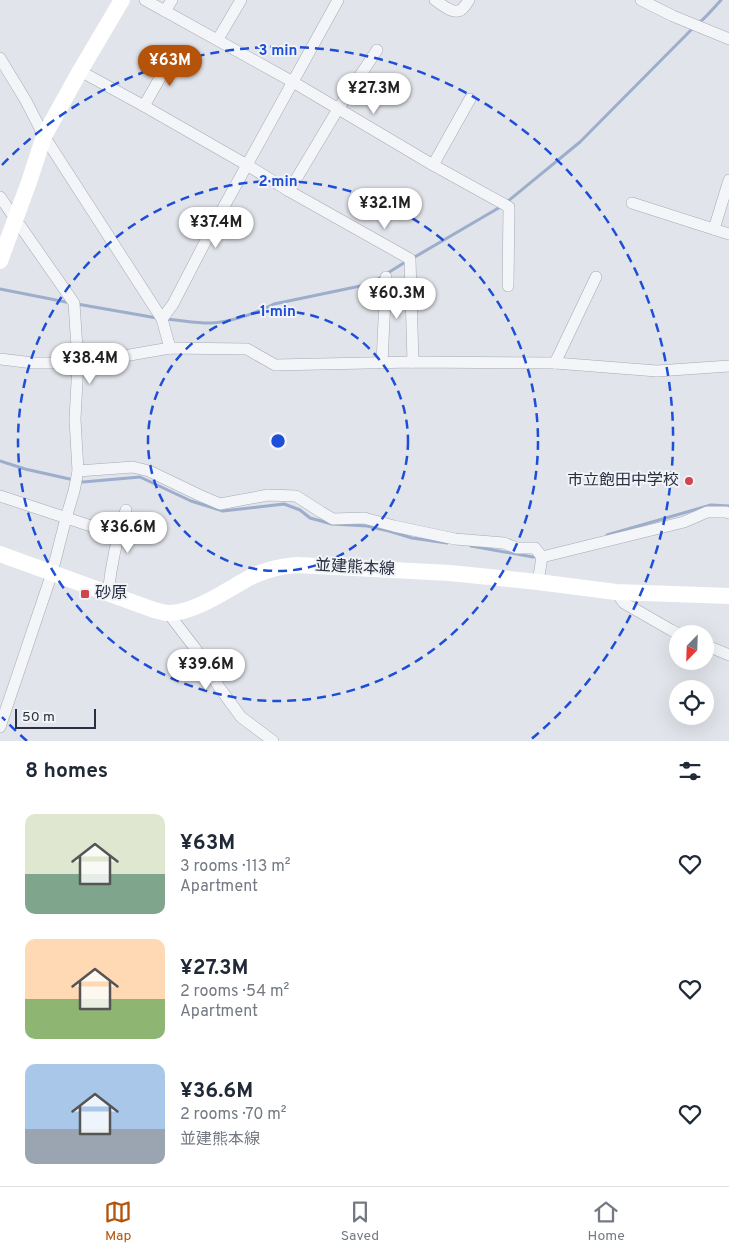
<!DOCTYPE html>
<meta charset="utf-8">
<style>
:root{--surface:#fff;--page:#f2f2f3;--text:#1f2937;--muted:#747a83;--line:#e0e1e3;--accent:#b45309}
body{margin:0;font-family:Overpass,"Noto Sans JP",sans-serif;background:var(--page);color:var(--text);height:100vh;display:flex;flex-direction:column;font-size:19px;white-space:nowrap}
*{box-sizing:border-box;margin:0}
p{font-size:16px;color:var(--muted)}
.icon{flex:none;width:28px;height:28px;fill:none;stroke:currentColor;stroke-width:2;stroke-linecap:round;stroke-linejoin:round}
.map{position:relative;height:741px;overflow:hidden}
.sheet{display:flex;flex-direction:column;background:var(--surface);flex:1}
.sheet>*{flex:none}
.needle{width:32px;rotate:203deg}
.controls{position:absolute;left:669px;top:625px;display:grid;gap:10px}
.controls a{display:grid;place-items:center;width:45px;height:45px;border-radius:50%;background:var(--surface);box-shadow:0 5px 20px #0002;font-size:25px}
.scale{position:absolute;left:15px;bottom:12px;width:81px;box-sizing:border-box;padding-left:5px;border:2px solid #293042;border-top:0;font-size:14px;line-height:18px;white-space:nowrap;color:#293042;-webkit-text-stroke:4px #f1f3f7;paint-order:stroke}
.price{position:absolute;translate:-50% -42px;padding:0 11px;border-radius:18px;background:#fff;color:#222;font-size:16px;line-height:32px;filter:drop-shadow(0 1px 2px #0008)}
.price::after{content:'';position:absolute;left:50%;top:30px;width:15px;height:11px;margin-left:-8px;background:inherit;clip-path:polygon(0 0,100% 0,50% 100%)}
.price.selected{background:var(--accent);color:#fff}
ul{padding:0;list-style:none}
li{display:flex;align-items:center;gap:15px;height:125px;padding:0 25px}
li span{display:grid;place-items:center;flex:none;width:140px;height:100px;border-radius:10px;color:#555}
li>.icon{margin-inline-start:auto}
span .icon{width:60px;height:60px;fill:#fffc;stroke-width:1}
li b{font-size:21px}
h2{display:flex;justify-content:space-between;align-items:center;height:60px;padding:0 25px;font-size:21px}
.dock{display:flex;justify-content:space-around;align-items:center;height:70px;border-top:1px solid var(--line);background:var(--surface);font-size:14px;color:var(--muted)}
.dock a{display:grid;justify-items:center;gap:2px}
.dock .selected{color:var(--accent)}
.map>svg:first-child{display:block}
.lines{fill:none;stroke-linecap:round;stroke-linejoin:round}
.stream{stroke:#9caecb;stroke-width:3}
.street-casing{stroke:#a6aab4;stroke-width:12}
.street{stroke:#f4f5f8;stroke-width:11}
.secondary{stroke:#fff;stroke-width:16}
.ring{fill:none;stroke:#1d4ed8;stroke-width:2.5;stroke-dasharray:9 6}
.poi-dot{fill:#d1454c;stroke:#f1f3f7;stroke-width:2}
.labels{text-anchor:middle;dominant-baseline:central;stroke-width:4;stroke-linejoin:round;paint-order:stroke}
.poi-label{font-size:16px;fill:#293042;stroke:#f1f3f7;text-anchor:end}
.street-label{font-size:16px;fill:#293042;stroke:#f1f3f7}
.centre{fill:#1d4ed8;stroke:#f1f3f7;stroke-width:2.5}
.ring-label{font-size:15px;text-anchor:middle;font-weight:bold;fill:#1d4ed8;stroke:#f1f3f7;stroke-width:4;stroke-linejoin:round;paint-order:stroke}
</style>
<div class="map">
<svg width="729" height="741" viewBox="0 0 729 741">
<rect width="100%" height="100%" fill="#e1e4ea"/>
<g class="lines">
<!-- stream -->
<g class="stream">
<path d="M699 23C707 16 714 8 721 0"/>
<path d="M507 202 580 142 694 27"/>
<path d="M413 258 502 206"/>
<path d="M0 289 71 303"/>
<path d="M77 304 157 318"/>
<path d="M165 319C180 320 195 323 209 323 229 323 256 313 274 304L370 284 407 261"/>
<path d="M0 461 25 469 83 482 140 477 191 501 223 511 284 504 300 510 310 518 332 524 367 526 389 531 412 538 447 543"/>
<path d="M607 535 711 505 729 506"/>
<path d="M471 546 533 557 538 555"/>
</g>
<!-- street casing -->
<g class="street-casing">
<g id="street">
<path d="M145 0 293 82 433 165 509 207 508 286"/>
<path d="M435 0C441 4 453 15 461 10 464 8 467 3 469 0"/>
<path d="M641 0 673 16 729 39"/>
<path d="M165 11 172 0"/>
<path d="M218 39 241 0"/>
<path d="M0 58 26 101 44 136 162 319 170 348"/>
<path d="M80 71 144 106 247 165 289 191 410 259 413 362"/>
<path d="M144 106 173 55"/>
<path d="M433 165 470 99"/>
<path d="M289 191 338 109 377 50"/>
<path d="M0 197 74 303 78 363 75 419 78 471 74 491 66 518 52 573 0 727"/>
<path d="M632 203 729 234"/>
<path d="M714 229 729 180"/>
<path d="M162 319 173 304 216 221 338 0"/>
<path d="M0 359 33 363H78L101 360 170 348 247 349 275 365 413 362 555 363 657 371 729 366"/>
<path d="M382 363 386 277"/>
<path d="M555 363 596 277"/>
<path d="M78 471 133 467 149 471 199 495 220 504 268 495 296 496 321 512 333 519 364 518 394 526 455 539 504 543 517 548H535L542 557"/>
<path d="M0 496 91 526"/>
<path d="M538 582 542 557 684 522 707 512H726L729 513"/>
<path d="M616 592 624 603 671 630 679 634"/>
<path d="M108 594C111 565 117 537 126 510"/>
<path d="M168 613 195 648 219 687 241 717 273 741"/>
<path d="M705 645 729 655"/>
</g>
</g>
<!-- street -->
<use href="#street" class="street"/>
<!-- secondary -->
<g class="secondary">
<path d="M0 261 29 182 44 136 80 71 122 0"/>
<path d="M0 554 154 610C158 611 164 613 169 613 196 613 229 588 253 576 268 569 281 566 297 565L450 573 538 582 616 592 729 596"/>
</g>
</g>
<!-- distance rings -->
<g class="ring">
<circle cx="278" cy="441" r="130"/>
<circle cx="278" cy="441" r="260"/>
<path d="M27 741A391 391 0 0 1 2 717M2 165A391 391 0 1 1 529 741"/>
</g>
<!-- markers -->
<g class="poi-dot">
<circle cx="689" cy="481" r="5"/>
<rect x="80" y="589" width="10" height="10" rx="2.5"/>
</g>
<g class="labels">
<!-- poi labels -->
<g class="poi-label">
<text x="679" y="481">市立飽田中学校</text>
<text x="95" y="594" text-anchor="start">砂原</text>
</g>
<!-- street labels -->
<g class="street-label">
<text transform="translate(355 568) rotate(3)">並建熊本線</text>
</g>
</g>
<circle cx="278" cy="441" r="8" class="centre"/>
<g class="ring-label">
<text x="278" y="55">3 min</text>
<text x="278" y="186">2 min</text>
<text x="278" y="316">1 min</text>
</g>
</svg>
<div class="controls">
<a><svg class="needle" viewBox="-14 -14 28 28"><path d="M0-13l5 13h-10z" fill="#e53935"/><path d="M0 13l5-13h-10z" fill="#747a83"/></svg></a>
<a><svg class="icon" aria-label="locate" viewBox="0 0 24 24"><circle cx="12" cy="12" r="6"/><path d="M12 2v4M12 18v4M2 12h4M18 12h4"/></svg></a>
</div>
<div class="scale">50 m</div>
<b class="price selected" style="left:170px;top:87px">¥63M</b>
<b class="price" style="left:374px;top:115px">¥27.3M</b>
<b class="price" style="left:385px;top:230px">¥32.1M</b>
<b class="price" style="left:216px;top:249px">¥37.4M</b>
<b class="price" style="left:397px;top:320px">¥60.3M</b>
<b class="price" style="left:90px;top:385px">¥38.4M</b>
<b class="price" style="left:128px;top:554px">¥36.6M</b>
<b class="price" style="left:206px;top:691px">¥39.6M</b>
</div>
<section class="sheet">
<h2>8 homes<svg class="icon" aria-label="filters" viewBox="0 0 24 24"><path d="M4 7h16M4 17h16"/><circle cx="9" cy="7" r="2"/><circle cx="15" cy="17" r="2"/></svg></h2>
<ul>
<li><span style="background:linear-gradient(#dfe7d0 60%,#7fa58c 0)"><svg class="icon" aria-label="home" viewBox="0 0 24 24"><path d="M3 11l9-7 9 7M6 9v11h12V9"/></svg></span><div><b>¥63M</b><p>3 rooms · 113 m²</p><p>Apartment</p></div><svg class="icon" aria-label="heart" viewBox="0 0 24 24"><path d="M12 20l-8-8c-3-5 5-10 8-4 3-6 11-1 8 4z"/></svg></li>
<li><span style="background:linear-gradient(#ffd9b3 60%,#8fb573 0)"><svg class="icon" aria-label="home" viewBox="0 0 24 24"><path d="M3 11l9-7 9 7M6 9v11h12V9"/></svg></span><div><b>¥27.3M</b><p>2 rooms · 54 m²</p><p>Apartment</p></div><svg class="icon" aria-label="heart" viewBox="0 0 24 24"><path d="M12 20l-8-8c-3-5 5-10 8-4 3-6 11-1 8 4z"/></svg></li>
<li><span style="background:linear-gradient(#a9c7e8 65%,#9aa5b1 0)"><svg class="icon" aria-label="home" viewBox="0 0 24 24"><path d="M3 11l9-7 9 7M6 9v11h12V9"/></svg></span><div><b>¥36.6M</b><p>2 rooms · 70 m²</p><p>並建熊本線</p></div><svg class="icon" aria-label="heart" viewBox="0 0 24 24"><path d="M12 20l-8-8c-3-5 5-10 8-4 3-6 11-1 8 4z"/></svg></li>
</ul>
</section>
<nav class="dock">
<a class="selected"><svg class="icon" aria-label="map" viewBox="0 0 24 24"><path d="M3 6l6-2 6 2 6-2v14l-6 2-6-2-6 2zM9 4v14M15 6v14"/></svg>Map</a>
<a><svg class="icon" aria-label="saved" viewBox="0 0 24 24"><path d="M7 4h10v16l-5-4-5 4z"/></svg>Saved</a>
<a><svg class="icon" aria-label="home" viewBox="0 0 24 24"><path d="M3 11l9-7 9 7M6 9v11h12V9"/></svg>Home</a>
</nav>
